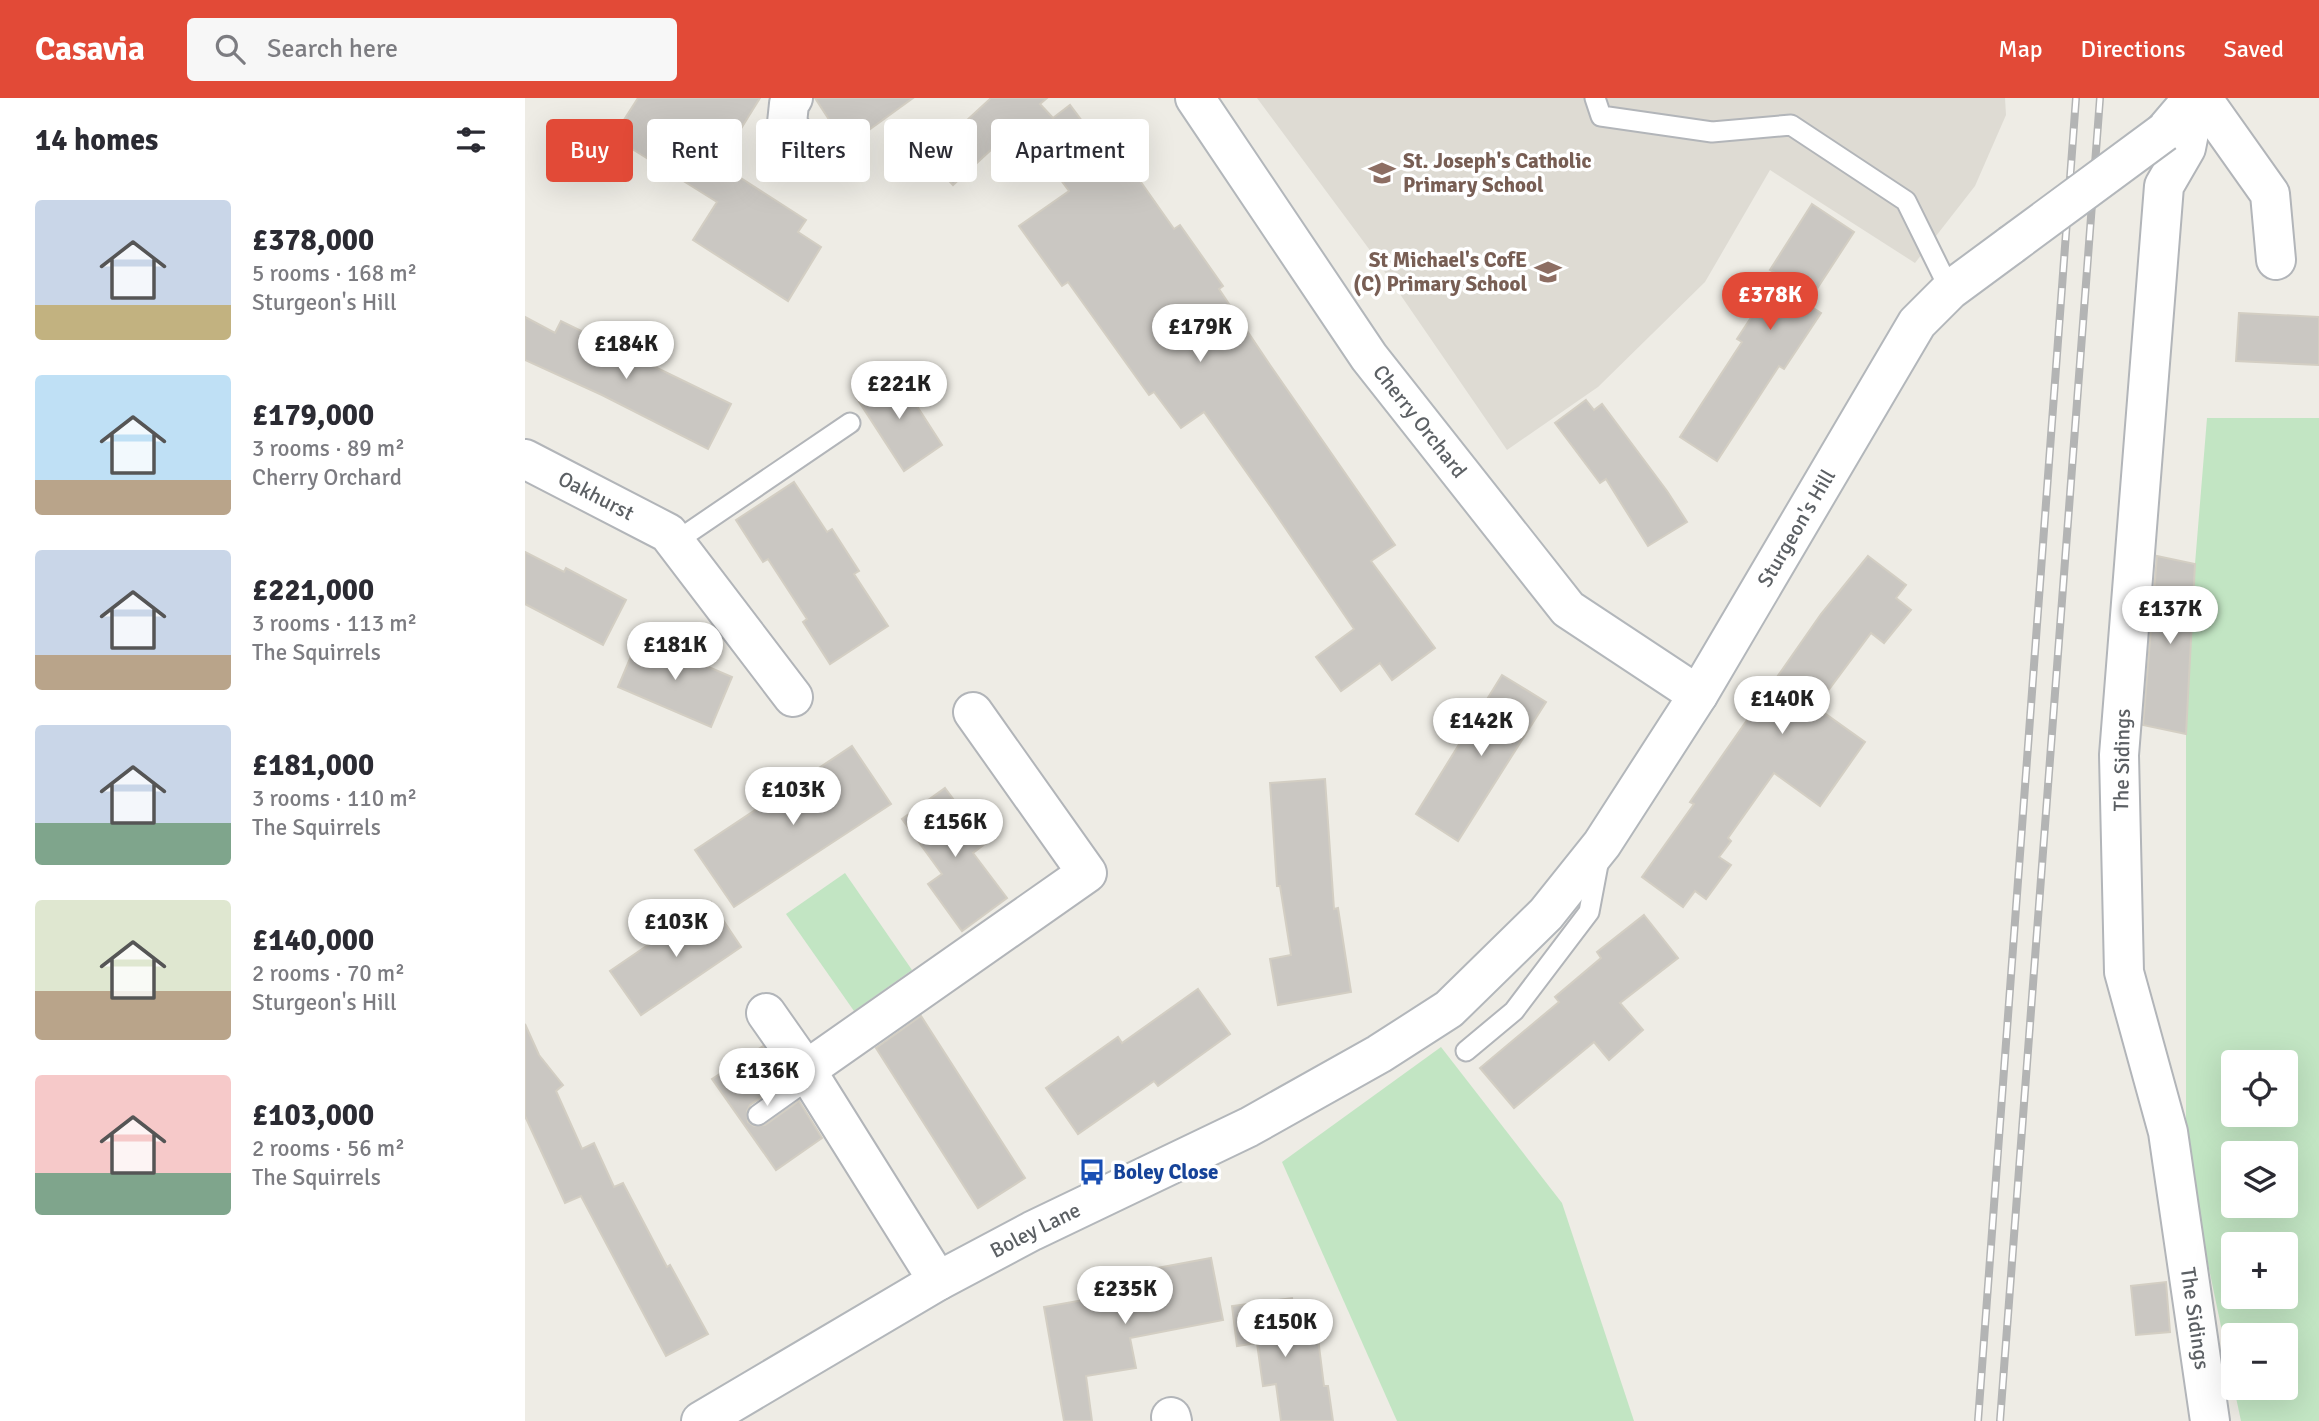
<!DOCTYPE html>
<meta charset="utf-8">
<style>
:root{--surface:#fff;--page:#f7f7f7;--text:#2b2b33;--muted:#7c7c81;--accent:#e24a37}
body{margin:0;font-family:Signika,sans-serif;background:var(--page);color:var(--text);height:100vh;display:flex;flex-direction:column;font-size:26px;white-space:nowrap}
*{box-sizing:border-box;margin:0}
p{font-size:23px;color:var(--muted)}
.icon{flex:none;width:38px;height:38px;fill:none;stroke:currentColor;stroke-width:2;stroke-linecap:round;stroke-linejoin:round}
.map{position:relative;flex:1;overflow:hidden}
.sheet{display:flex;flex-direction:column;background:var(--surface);width:525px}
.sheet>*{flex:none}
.guide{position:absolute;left:21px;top:21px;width:665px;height:63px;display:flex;gap:14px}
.controls{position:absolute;left:1696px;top:952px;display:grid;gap:14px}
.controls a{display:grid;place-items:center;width:77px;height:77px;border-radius:7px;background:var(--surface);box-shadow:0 7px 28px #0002;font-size:35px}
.price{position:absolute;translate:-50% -60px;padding:0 16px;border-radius:24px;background:#fff;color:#222;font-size:23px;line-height:46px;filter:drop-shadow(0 2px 4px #0008)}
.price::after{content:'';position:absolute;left:50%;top:42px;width:21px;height:16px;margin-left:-10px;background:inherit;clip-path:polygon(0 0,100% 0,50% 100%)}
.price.active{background:var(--accent);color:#fff}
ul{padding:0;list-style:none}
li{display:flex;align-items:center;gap:21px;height:175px;padding:0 35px}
li span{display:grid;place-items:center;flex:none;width:196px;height:140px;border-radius:7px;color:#555}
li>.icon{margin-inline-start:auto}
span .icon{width:84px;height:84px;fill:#fffc;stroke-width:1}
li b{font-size:30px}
h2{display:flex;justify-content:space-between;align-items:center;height:84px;padding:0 35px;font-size:30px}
.chip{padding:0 24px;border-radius:7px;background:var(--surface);box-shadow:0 7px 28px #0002;font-size:24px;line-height:63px}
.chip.active{background:var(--accent);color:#fff}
header{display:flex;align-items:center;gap:42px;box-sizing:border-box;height:98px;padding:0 35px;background:var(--accent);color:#fff}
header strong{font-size:33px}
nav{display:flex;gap:38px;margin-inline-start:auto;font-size:24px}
.search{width:490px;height:63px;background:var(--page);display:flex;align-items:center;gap:18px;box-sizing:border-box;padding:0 24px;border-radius:7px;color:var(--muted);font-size:26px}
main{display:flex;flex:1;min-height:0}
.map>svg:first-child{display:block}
.education{fill:#dedbd3}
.green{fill:#c2e5c3;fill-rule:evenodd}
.building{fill:#cac7c2;stroke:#d3cec3;stroke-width:2}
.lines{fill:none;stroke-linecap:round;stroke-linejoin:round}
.lane-casing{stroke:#b2b5b9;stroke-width:23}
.street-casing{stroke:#b2b5b9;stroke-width:42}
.secondary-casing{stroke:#b3b7bb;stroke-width:42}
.lane{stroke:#fff;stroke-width:19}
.street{stroke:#fff;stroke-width:38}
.secondary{stroke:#fff;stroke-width:38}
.rail-casing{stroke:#b3b4b4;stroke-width:8}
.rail{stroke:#fff;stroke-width:5;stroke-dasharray:16;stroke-linecap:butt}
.secondary-bridge-casing{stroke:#b3b7bb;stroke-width:42;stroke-linecap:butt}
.secondary-bridge{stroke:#fff;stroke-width:38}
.labels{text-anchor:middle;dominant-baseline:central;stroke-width:7;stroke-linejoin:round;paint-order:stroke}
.education-label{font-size:21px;font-weight:bold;fill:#785e54;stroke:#fff;text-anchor:start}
.street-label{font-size:21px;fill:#5c6064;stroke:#fff}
.transit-label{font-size:21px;font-weight:bold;fill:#164399;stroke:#fff;text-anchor:start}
</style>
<header>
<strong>Casavia</strong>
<div class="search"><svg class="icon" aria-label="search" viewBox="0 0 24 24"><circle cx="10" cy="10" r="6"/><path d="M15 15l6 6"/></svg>Search here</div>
<nav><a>Map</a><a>Directions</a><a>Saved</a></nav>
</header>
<main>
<section class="sheet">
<h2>14 homes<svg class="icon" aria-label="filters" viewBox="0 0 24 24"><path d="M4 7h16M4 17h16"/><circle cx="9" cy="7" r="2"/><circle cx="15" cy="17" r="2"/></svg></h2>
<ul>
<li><span style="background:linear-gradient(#c9d6e8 75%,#c2b280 0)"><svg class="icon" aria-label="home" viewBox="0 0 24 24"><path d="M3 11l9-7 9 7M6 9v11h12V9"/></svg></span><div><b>£378,000</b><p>5 rooms · 168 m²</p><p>Sturgeon's Hill</p></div></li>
<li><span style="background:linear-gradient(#bfe0f5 75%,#b9a48a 0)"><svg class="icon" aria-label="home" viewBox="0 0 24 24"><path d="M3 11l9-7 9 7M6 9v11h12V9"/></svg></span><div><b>£179,000</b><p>3 rooms · 89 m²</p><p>Cherry Orchard</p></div></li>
<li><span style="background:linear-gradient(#c9d6e8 75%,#b9a48a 0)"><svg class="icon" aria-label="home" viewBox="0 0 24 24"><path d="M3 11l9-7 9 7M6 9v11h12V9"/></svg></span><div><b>£221,000</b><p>3 rooms · 113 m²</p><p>The Squirrels</p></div></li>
<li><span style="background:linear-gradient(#c9d6e8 70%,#7fa58c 0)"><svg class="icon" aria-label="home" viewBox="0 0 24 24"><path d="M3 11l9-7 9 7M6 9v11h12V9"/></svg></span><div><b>£181,000</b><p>3 rooms · 110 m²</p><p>The Squirrels</p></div></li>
<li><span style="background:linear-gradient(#dfe7d0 65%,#b9a48a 0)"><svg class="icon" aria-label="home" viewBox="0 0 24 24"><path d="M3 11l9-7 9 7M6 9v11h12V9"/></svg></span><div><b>£140,000</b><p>2 rooms · 70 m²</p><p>Sturgeon's Hill</p></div></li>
<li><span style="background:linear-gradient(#f6c9c9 70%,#7fa58c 0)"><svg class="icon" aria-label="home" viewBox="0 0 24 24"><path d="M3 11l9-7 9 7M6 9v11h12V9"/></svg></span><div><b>£103,000</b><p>2 rooms · 56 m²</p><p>The Squirrels</p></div></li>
</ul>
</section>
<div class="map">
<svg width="1794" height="1323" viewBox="0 0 1794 1323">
<rect width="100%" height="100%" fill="#eeece5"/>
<!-- education -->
<path class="education" d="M732 0H1480L1481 17 1450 88 1390 165 1245 72 1180 184 1073 289 982 352 844 151Z"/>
<!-- green -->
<g class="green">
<path d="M1682 320H1794V1323H1716L1709 1290H1760V1237H1708V1286L1661 1060V636L1670 466ZM1708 964H1760V1017H1708ZM1708 1055H1760V1108H1708ZM1708 1146H1760V1199H1708Z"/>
<path d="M320 775 387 872 329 913 261 816Z"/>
<path d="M916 949 1037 1105 1109 1323H872L757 1064Z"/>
</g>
<!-- building -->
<g class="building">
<path d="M113 0H235L194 66 281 122 273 134 296 149 263 203 168 142 192 104 88 39Z"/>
<path d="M290 0H388L334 39 328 31 316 40Z"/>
<path d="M466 0H522L515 6 528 20 545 7 587 63 596 56 649 131 655 127 698 188 694 191 745 267 870 447 846 463 910 550 867 582 855 565 816 593 791 559 829 531 746 409 679 314 656 330 629 294 624 297 543 184 537 188 494 128 544 93 494 26 428 87 402 59Z"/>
<path d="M1287 106 1329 134 1282 206 1296 215 1259 271 1254 268 1192 363 1155 339 1217 244 1212 241 1254 177 1245 172Z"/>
<path d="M1714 215 1794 219V267L1711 263Z"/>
<path d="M0 219 30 235 36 223 206 306 183 351 77 297 0 262Z"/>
<path d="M370 274 417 347 379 373 331 299Z"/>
<path d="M1061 302 1069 312 1077 306 1142 393 1162 424 1123 448 1081 381 1075 385 1030 325Z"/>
<path d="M269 384 302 434 307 431 334 473 329 476 363 528 305 566 278 524 282 521 243 461 238 464 211 422Z"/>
<path d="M0 454 39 474 41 470 101 502 78 547 0 506Z"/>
<path d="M1343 458 1381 487 1371 500 1386 512 1359 545 1346 535 1291 609 1340 644 1295 708 1249 675 1203 740 1206 743 1194 759 1206 767 1181 801 1170 793 1158 809 1117 779 1169 706 1165 704 1296 516Z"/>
<path d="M1632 458 1670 466 1661 636 1618 627Z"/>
<path d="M114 539 207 579 186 629 93 589Z"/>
<path d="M977 577 1021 604 933 743 891 716Z"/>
<path d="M327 648 366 706 209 809 170 752Z"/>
<path d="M800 681 809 811 813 810 826 894 753 907 745 861 766 857 755 788H752L745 685Z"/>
<path d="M420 690 461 745 448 755 482 800 437 833 403 786 417 776 377 721Z"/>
<path d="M186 804 216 849 116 917 85 873Z"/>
<path d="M1119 817 1153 860 1095 905 1118 932 1084 962 1069 944 989 1010 955 970 1034 904 1030 899 1076 860 1072 854Z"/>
<path d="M673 891 705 936 633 988 629 983 553 1036 521 990 593 939 597 945Z"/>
<path d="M396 918 500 1080 453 1110 351 950Z"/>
<path d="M0 926 14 957 38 987 31 993 57 1051 69 1045 89 1089 98 1085 142 1169 145 1167 183 1236 141 1258 56 1098 40 1105 0 1018Z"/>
<path d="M238 948 261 982 225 1007 222 1013 223 1024 229 1028 240 1027 274 1003 297 1040 251 1072 187 981Z"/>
<path d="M686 1160 698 1222 605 1240 611 1270 561 1278 567 1323H539L519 1209 609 1193 605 1175Z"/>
<path d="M1641 1184 1645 1234 1611 1237 1606 1188Z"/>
<path d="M767 1200 773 1242 793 1240 799 1288H803L808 1323H756L751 1286 738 1288 732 1245 712 1248 707 1208Z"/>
</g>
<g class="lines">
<!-- lane casing -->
<g class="lane-casing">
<g id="lane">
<path d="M1070 0 1076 18 1187 34 1266 27 1381 103 1425 192"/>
<path d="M150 444 325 325"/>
<path d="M941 953 989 913 1064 814 1074 761"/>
<path d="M233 1017 285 980"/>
</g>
</g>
<!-- street casing -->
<g class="street-casing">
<g id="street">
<path d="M268 0 264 6 262 25 273 42"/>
<path id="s1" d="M1671 0 1661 50 1639 88 1594 657 1599 874 1643 1034 1685 1323"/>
<path d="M1677 0 1745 96 1751 162"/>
<path id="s2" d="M0 361 143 435 268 599"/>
<path d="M241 915 281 972 413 1183"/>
<path d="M281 972 562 775 448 614"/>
<path d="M646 1319 647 1323"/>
</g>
</g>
<!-- secondary casing -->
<g class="secondary-casing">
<g id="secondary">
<path id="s3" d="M670 0 844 259 1043 511 1173 597"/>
<path d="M1639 34 1668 0"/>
<path id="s4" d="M176 1323 413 1183 507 1133 724 1029 854 956 924 911 1021 816 1077 746 1173 597 1392 225 1425 192 1486 147"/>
</g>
</g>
<!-- lane -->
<use href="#lane" class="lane"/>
<!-- street -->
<use href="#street" class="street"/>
<!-- secondary -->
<use href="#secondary" class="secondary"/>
<!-- rail casing -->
<g class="rail-casing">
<g id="rail">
<path d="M1453 1323 1551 0"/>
<path d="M1475 1323 1575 0"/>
</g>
</g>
<!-- rail -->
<use href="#rail" class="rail"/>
<!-- secondary-bridge casing -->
<g class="secondary-bridge-casing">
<path id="secondary-bridge" d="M1486 147 1639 34"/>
</g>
<!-- secondary-bridge -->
<use href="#secondary-bridge" class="secondary-bridge"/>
</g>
<!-- icons -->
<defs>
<g id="school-bare" transform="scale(2.1)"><path d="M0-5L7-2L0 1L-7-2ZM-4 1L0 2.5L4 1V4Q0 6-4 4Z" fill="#8d6e63" stroke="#fff" stroke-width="2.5" paint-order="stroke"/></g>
<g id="bus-bare" transform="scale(2.1)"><path d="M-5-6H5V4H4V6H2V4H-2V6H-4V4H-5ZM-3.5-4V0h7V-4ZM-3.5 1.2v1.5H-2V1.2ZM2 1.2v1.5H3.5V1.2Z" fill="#1a4fb4" stroke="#fff" stroke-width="2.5" paint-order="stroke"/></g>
</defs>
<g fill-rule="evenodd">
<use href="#school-bare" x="857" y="75"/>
<use href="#school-bare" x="1023" y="174"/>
<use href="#bus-bare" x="567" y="1074"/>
</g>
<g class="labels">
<!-- education labels -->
<g class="education-label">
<text x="878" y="63">St. Joseph's Catholic<tspan x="878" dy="24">Primary School</tspan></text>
<text x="1002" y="162" text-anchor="end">St Michael's CofE<tspan x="1002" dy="24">(C) Primary School</tspan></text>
</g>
<!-- street labels -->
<g class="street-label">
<text stroke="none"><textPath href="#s3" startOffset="394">Cherry Orchard</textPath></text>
<text stroke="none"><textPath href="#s2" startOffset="80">Oakhurst</textPath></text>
<text stroke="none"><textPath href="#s4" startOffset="1451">Sturgeon's Hill</textPath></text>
<text transform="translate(1597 662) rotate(-89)">The Sidings</text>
<text stroke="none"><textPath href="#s4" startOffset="385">Boley Lane</textPath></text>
<text stroke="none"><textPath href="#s1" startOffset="1237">The Sidings</textPath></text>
</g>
<!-- transit labels -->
<g class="transit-label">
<text x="588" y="1074">Boley Close</text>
</g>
</g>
</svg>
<div class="controls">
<a><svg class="icon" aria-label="locate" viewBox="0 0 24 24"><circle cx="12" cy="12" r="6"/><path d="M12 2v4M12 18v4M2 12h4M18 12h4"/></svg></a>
<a><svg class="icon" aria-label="layers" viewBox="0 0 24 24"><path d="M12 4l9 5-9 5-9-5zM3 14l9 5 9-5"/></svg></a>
<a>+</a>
<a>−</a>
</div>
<b class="price active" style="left:1245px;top:234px">£378K</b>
<b class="price" style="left:675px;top:266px">£179K</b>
<b class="price" style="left:101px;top:283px">£184K</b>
<b class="price" style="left:374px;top:323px">£221K</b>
<b class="price" style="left:1645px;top:548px">£137K</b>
<b class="price" style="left:150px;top:584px">£181K</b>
<b class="price" style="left:1257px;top:638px">£140K</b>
<b class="price" style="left:956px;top:660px">£142K</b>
<b class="price" style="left:268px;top:729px">£103K</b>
<b class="price" style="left:430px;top:761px">£156K</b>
<b class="price" style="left:151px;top:861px">£103K</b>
<b class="price" style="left:242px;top:1010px">£136K</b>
<b class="price" style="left:600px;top:1228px">£235K</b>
<b class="price" style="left:760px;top:1261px">£150K</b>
<div class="guide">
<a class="chip active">Buy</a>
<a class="chip">Rent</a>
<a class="chip">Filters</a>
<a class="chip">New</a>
<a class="chip">Apartment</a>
</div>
</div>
</main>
